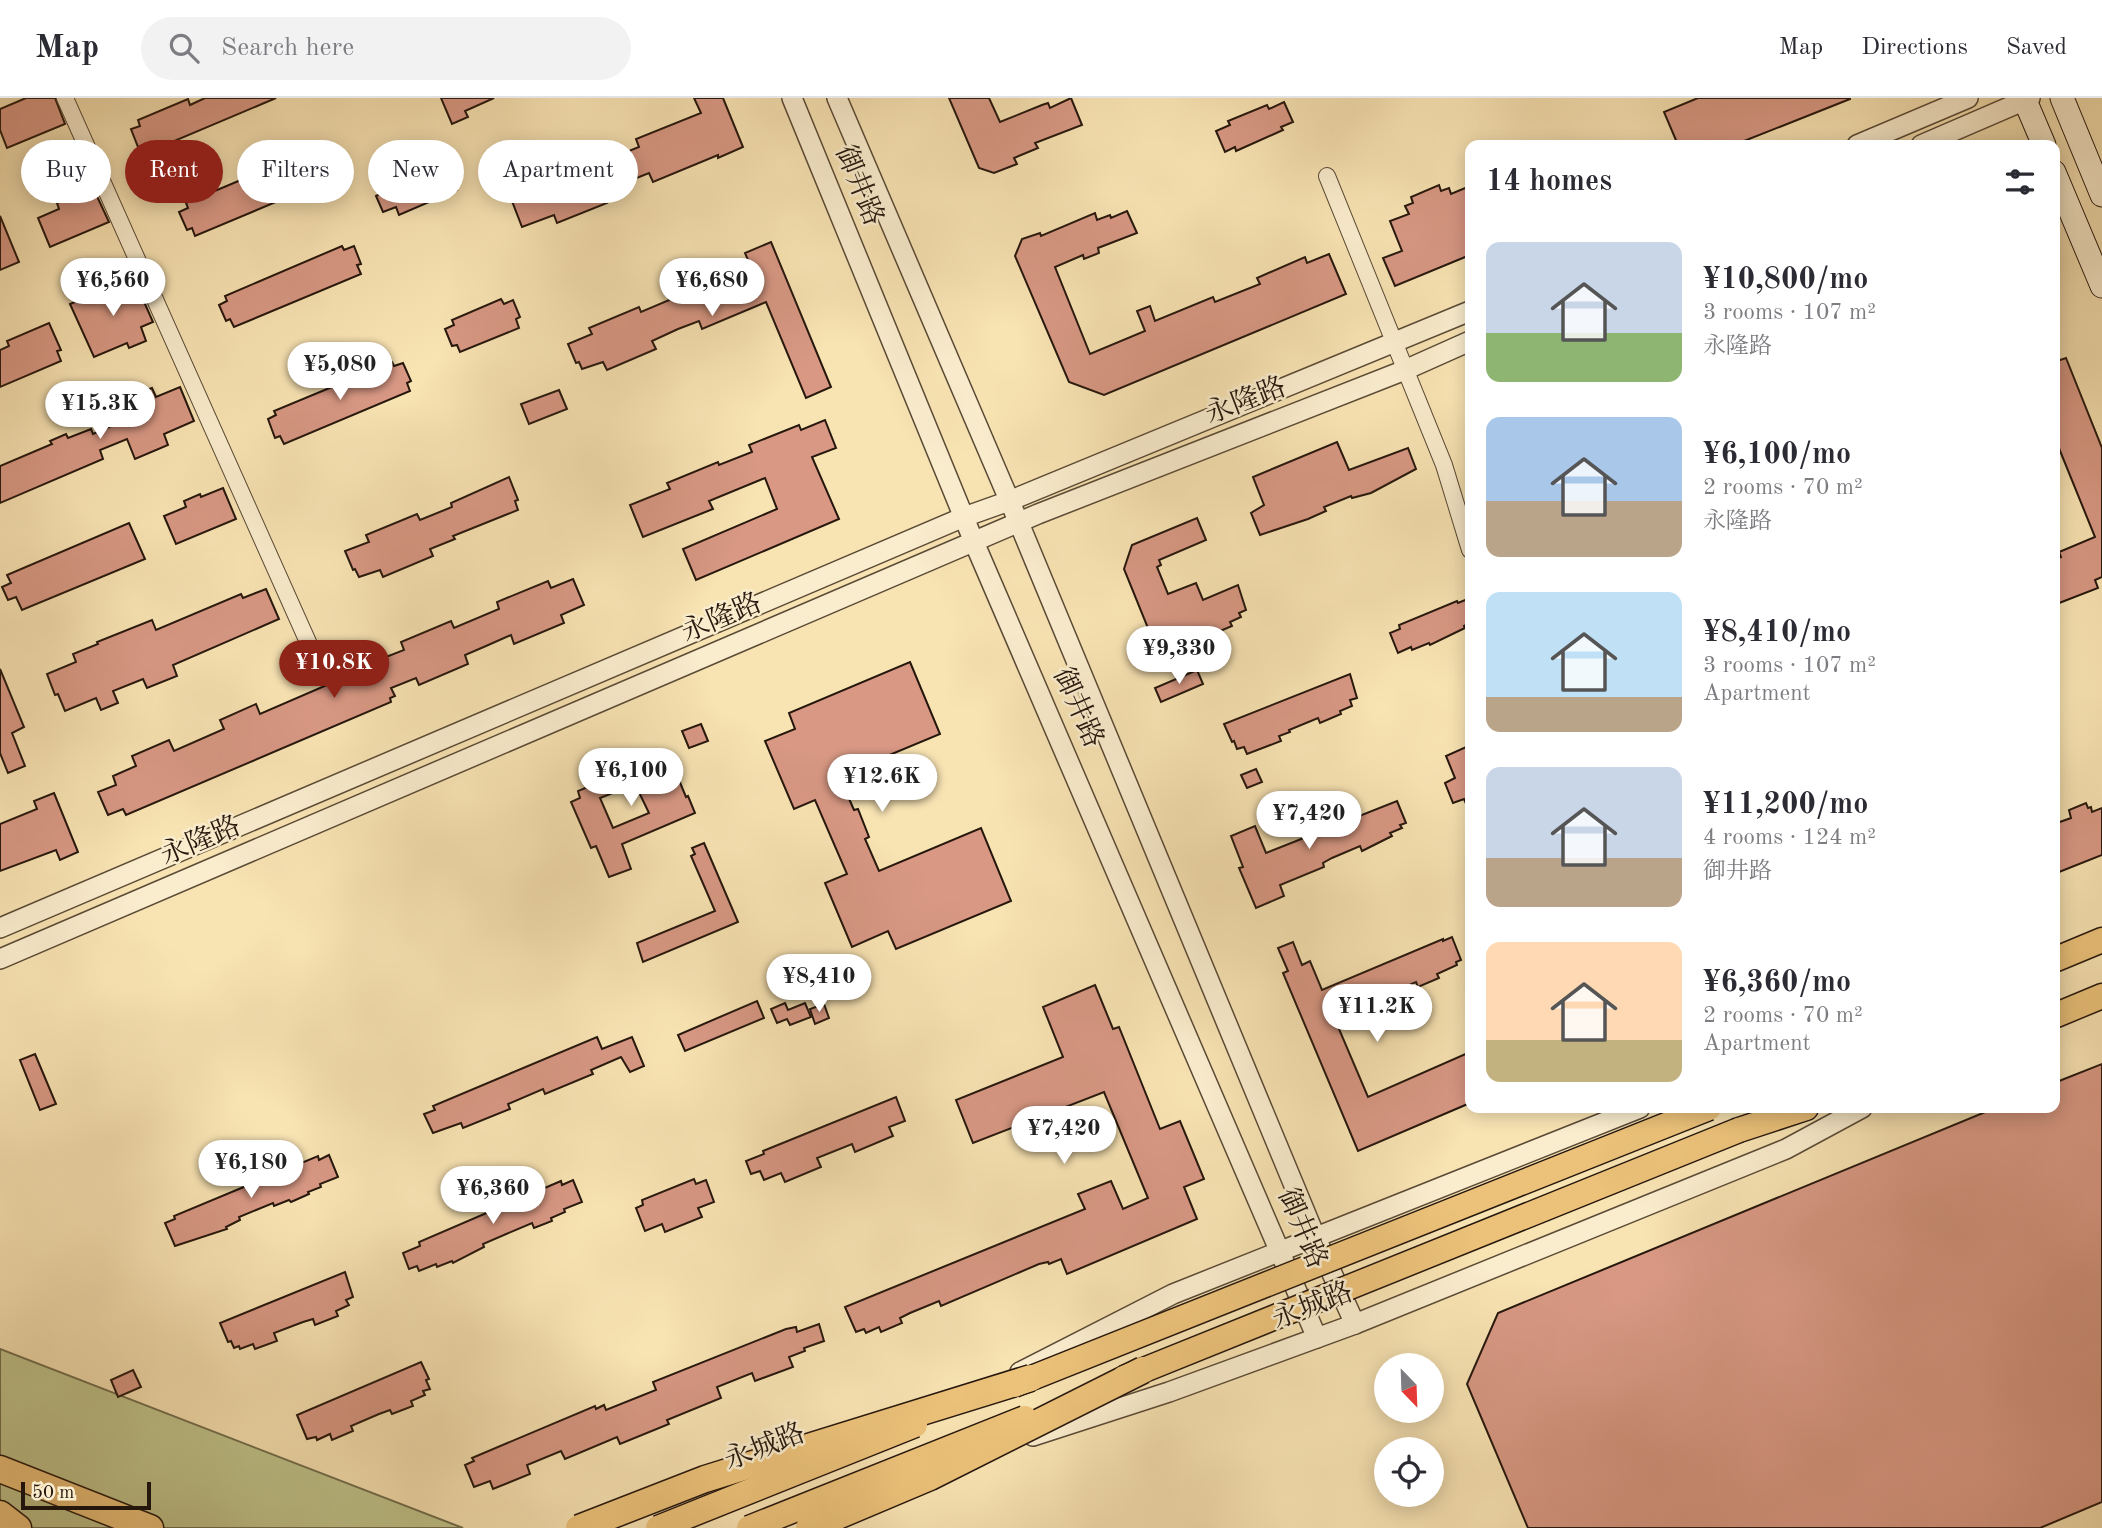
<!DOCTYPE html>
<meta charset="utf-8">
<style>
:root{--surface:#fff;--page:#f2f2f3;--text:#2b2b33;--muted:#7c7c81;--line:#e1e1e2;--accent:#8f2418}
body{margin:0;font-family:"Old Standard TT","Noto Serif SC",serif;background:var(--page);color:var(--text);height:100vh;display:flex;flex-direction:column;font-size:26px;white-space:nowrap}
*{box-sizing:border-box;margin:0}
p{font-size:23px;color:var(--muted)}
.icon{flex:none;width:38px;height:38px;fill:none;stroke:currentColor;stroke-width:2;stroke-linecap:round;stroke-linejoin:round}
.map{position:relative;flex:1;overflow:hidden}
.details{position:absolute;left:1465px;top:42px;width:595px;height:973px;display:flex;flex-direction:column;background:var(--surface);border-radius:14px;box-shadow:0 4px 18px #0003}
.details>*{flex:none}
.hud{position:absolute;left:21px;top:42px;width:665px;height:63px;display:flex;gap:14px}
.needle{width:46px;rotate:157deg}
.tools{position:absolute;left:1374px;top:1255px;display:grid;gap:14px}
.tools a{display:grid;place-items:center;width:70px;height:70px;border-radius:50%;background:var(--surface);box-shadow:0 4px 18px #0003;font-size:35px}
.scale{position:absolute;left:21px;bottom:18px;width:130px;box-sizing:border-box;padding-left:7px;border:4px solid #26170d;border-top:0;font-size:19px;line-height:24px;white-space:nowrap;color:#26170d;-webkit-text-stroke:5px #faedce;paint-order:stroke}
.price{position:absolute;translate:-50% -60px;padding:0 16px;border-radius:24px;background:#fff;color:#222;font-size:23px;line-height:46px;filter:drop-shadow(0 2px 4px #0008)}
.price::after{content:'';position:absolute;left:50%;top:42px;width:21px;height:16px;margin-left:-10px;background:inherit;clip-path:polygon(0 0,100% 0,50% 100%)}
.price.active{background:var(--accent);color:#fff}
ul{padding:0;list-style:none}
li{display:flex;align-items:center;gap:21px;height:175px;padding:0 21px}
li span{display:grid;place-items:center;flex:none;width:196px;height:140px;border-radius:14px;color:#555}
li>.icon{margin-inline-start:auto}
span .icon{width:84px;height:84px;fill:#fffc;stroke-width:1}
li b{font-size:30px}
h2{display:flex;justify-content:space-between;align-items:center;height:84px;padding:0 21px;font-size:30px}
.pill{padding:0 24px;border-radius:32px;background:var(--surface);box-shadow:0 4px 18px #0003;font-size:24px;line-height:63px}
.pill.active{background:var(--accent);color:#fff}
header{display:flex;align-items:center;gap:42px;box-sizing:border-box;height:98px;padding:0 35px;background:var(--surface);border-bottom:2px solid var(--line)}
header strong{font-size:33px}
nav{display:flex;gap:38px;margin-inline-start:auto;font-size:24px}
.search{width:490px;height:63px;background:var(--page);display:flex;align-items:center;gap:18px;box-sizing:border-box;padding:0 24px;border-radius:38px;color:var(--muted);font-size:26px}
.map>svg:first-child{display:block}
.green{fill:#bfc38b;stroke:#726d4c;stroke-width:2}
.building{fill:#d89884;stroke:#26170d;stroke-width:2;fill-rule:evenodd}
.lines{fill:none;stroke-linecap:round;stroke-linejoin:round}
.minor-casing{stroke:#5a4a36;stroke-width:18}
.tertiary-casing{stroke:#5a4a36;stroke-width:22}
.secondary-casing{stroke:#26170d;stroke-width:25}
.primary-casing{stroke:#26170d;stroke-width:27}
.trunk-casing{stroke:#26170d;stroke-width:29}
.minor{stroke:#faedce;stroke-width:16}
.tertiary{stroke:#faedce;stroke-width:19}
.secondary{stroke:#faedce;stroke-width:23}
.primary{stroke:#ecc27a;stroke-width:24}
.trunk{stroke:#ecc27a;stroke-width:26}
.primary-bridge-casing{stroke:#26170d;stroke-width:27;stroke-linecap:butt}
.trunk-bridge-casing{stroke:#26170d;stroke-width:29;stroke-linecap:butt}
.primary-bridge{stroke:#ecc27a;stroke-width:24}
.trunk-bridge{stroke:#ecc27a;stroke-width:26}
.labels{text-anchor:middle;dominant-baseline:central;stroke-width:5;stroke-linejoin:round;paint-order:stroke}
.street-label{font-size:28px;fill:#26170d;stroke:#faedce}
</style>
<header>
<strong>Map</strong>
<div class="search"><svg class="icon" aria-label="search" viewBox="0 0 24 24"><circle cx="10" cy="10" r="6"/><path d="M15 15l6 6"/></svg>Search here</div>
<nav><a>Map</a><a>Directions</a><a>Saved</a></nav>
</header>
<div class="map">
<svg width="2102" height="1430" viewBox="0 0 2102 1430">
<rect width="100%" height="100%" fill="#f8e3b3"/>
<filter id="stains"><feTurbulence type="fractalNoise" baseFrequency=".00286" numOctaves="4"/><feColorMatrix values="0 0 0 0 .2 0 0 0 0 .09 0 0 0 0 .02 0 0 0 .5 -.17"/></filter>
<radialGradient id="worn" r=".72"><stop offset=".6" stop-color="#630" stop-opacity="0"/><stop offset="1" stop-color="#630" stop-opacity=".3"/></radialGradient>
<!-- green -->
<path class="green" d="M0 1251 463 1430H0Z"/>
<!-- building -->
<g class="building">
<path d="M26 0H55L65 26 7 50 0 32V11Z"/>
<path d="M205 0H276L146 55 143 47 138 49 131 31 140 28 138 22 188 1 190 7Z"/>
<path d="M441 0H494L465 13 468 19 452 26Z"/>
<path d="M694 0H723L743 49 718 60V57L653 84 649 75 624 85 603 95 607 105 557 125 554 117 522 129 512 103 543 90 540 81 590 62 592 68 639 49 636 41 701 15Z"/>
<path d="M949 0H989L1000 24 1042 7 1048 5 1050 10 1071 0 1082 27 1035 45 1038 50 1014 60 1017 66 994 75 979 70Z"/>
<path d="M1698 0H1850V1L1734 47H1678L1664 14Z"/>
<path d="M1284 4 1293 24 1281 29 1283 32 1236 53 1235 49 1225 54 1216 33 1230 27 1228 23 1267 7 1269 11Z"/>
<path d="M303 56 305 61 315 57 322 74 317 76 321 85 195 138 192 130 187 132 179 114 188 110 186 105Z"/>
<path d="M440 63 442 68 451 64 459 83 454 85 457 92 399 117 396 109 383 114 376 98 393 89 391 84Z"/>
<path d="M1439 87 1441 93 1449 90 1451 96 1470 88V157L1395 188 1383 160 1402 153 1390 123 1409 116 1405 108 1413 105 1411 99Z"/>
<path d="M95 94 109 124 50 149 38 120 59 111 57 105 74 98 76 101Z"/>
<path d="M1127 113 1137 135 1098 150 1099 155 1084 161 1083 157 1055 169 1090 256 1145 233 1137 213 1150 208 1155 223 1213 199 1215 204 1260 186 1257 180 1305 159 1307 165 1329 156 1346 196 1104 297 1069 284 1015 158 1022 141 1040 135 1041 138 1095 115 1097 122 1110 117 1111 120Z"/>
<path d="M0 118 19 164 0 172Z"/>
<path d="M771 144 831 289 806 300 766 204 702 231 699 223 678 231 652 243 656 251 607 272 603 264 582 271 579 264 576 265 568 246 592 236 589 230 639 209 641 214 686 195 684 190 748 162 745 155Z"/>
<path d="M342 148 344 152 354 148 361 166 357 167 361 176 234 229 230 221 226 223 219 207 227 203 225 198Z"/>
<path d="M124 184 128 191 137 188 153 224 141 229 146 243 129 250 127 245 94 259 70 206Z"/>
<path d="M501 201 504 206 513 202 520 219 516 221 519 230 460 254 457 247 452 248 445 231 454 227 452 222Z"/>
<path d="M49 225 61 252 57 253 61 263 0 289V252L9 248 7 243Z"/>
<path d="M2066 260 2102 350V479L2095 482 2098 490 2054 507V462L2061 459 2059 454 2095 439 2054 338V264Z"/>
<path d="M392 264 394 268 403 265 411 283 407 285 410 293 284 346 280 338 275 340 268 321 276 317 274 313Z"/>
<path d="M180 289 194 323 164 336 168 347 135 361 127 341 100 352 103 361 0 405V368L52 346 50 343 66 336 68 340 91 331 93 336 118 325 110 304 152 290 156 299Z"/>
<path d="M559 292 567 311 529 326 521 306Z"/>
<path d="M825 322 836 350 812 359 839 421 696 482 683 451 777 411 765 380 709 403 713 411 643 439 630 407 670 391 667 385 718 364 719 367 752 354 749 347 799 327 801 332Z"/>
<path d="M1337 344 1349 372 1408 350 1416 371 1371 395 1352 400 1351 398 1324 409 1326 413 1308 421 1260 437 1251 415 1264 407 1253 379Z"/>
<path d="M509 379 518 402 515 403 518 412 453 438 455 441 430 451 433 458 383 479 380 472 359 479 355 471 353 472 345 453 369 444 366 437 417 416 420 422 452 409 451 405Z"/>
<path d="M223 390 236 421 176 446 164 418 186 409 184 403 200 396 201 399Z"/>
<path d="M1197 420 1206 442 1159 462 1161 467 1157 469 1168 496 1196 485 1203 502 1238 487 1246 512 1239 515 1241 519 1230 524 1232 528 1211 537 1209 532 1197 538 1195 534 1156 550 1124 471 1132 447Z"/>
<path d="M129 425 145 461 22 512 16 499 8 502 2 489 11 485 7 477Z"/>
<path d="M573 481 584 507 561 517 564 525 514 546 511 537 486 548 465 557 468 566 419 587 416 580 391 590 395 598 390 600 391 604 126 717 123 711 108 717 98 694 116 687 113 678 136 668 132 658 169 642 174 653 224 631 220 622 256 606 260 616 364 571 360 561 374 556 376 563 404 552 401 544 451 523 454 530 499 511 497 504 548 483 551 490Z"/>
<path d="M266 491 279 521 173 567 177 578 147 590 143 581 113 593 118 605 101 612 96 600 65 613 58 596 55 597 47 576 76 564 73 556 98 546 97 544 152 522 156 532 241 496 243 500Z"/>
<path d="M1470 500V525L1464 528 1465 530 1430 547 1429 545 1412 552 1411 549 1398 555 1390 535 1400 531 1399 527 1457 503 1458 505Z"/>
<path d="M910 564 940 636 839 678 854 712 858 711 869 739 865 741 879 773 981 730 1011 803 896 851 888 833 852 849 825 785 847 776 815 702 794 711 765 643 795 631 789 615Z"/>
<path d="M0 571 24 629 12 635 25 668 8 675 0 655Z"/>
<path d="M1197 572 1203 586 1161 604 1155 590Z"/>
<path d="M1350 576 1357 600 1350 602 1352 608 1340 613 1341 616 1320 625 1318 620 1289 632 1290 634 1279 638 1281 643 1247 656 1244 649 1237 651 1234 643 1232 644 1224 626Z"/>
<path d="M701 626 708 643 689 650 682 633Z"/>
<path d="M1466 649 1470 660V715L1464 701 1453 705 1445 685 1455 680 1446 658Z"/>
<path d="M667 653 686 699 688 698 695 715 622 746 631 771 609 779 596 748 591 750 571 704 580 700 578 693 607 681 606 678ZM635 686 649 715 613 730 600 700Z"/>
<path d="M1256 671 1262 684 1247 690 1241 677Z"/>
<path d="M54 695 78 754 60 762 56 752 0 773V726L37 711 34 703Z"/>
<path d="M1397 703 1406 725 1400 727 1402 730 1390 735 1392 738 1362 753 1360 748 1332 760 1323 765 1324 769 1280 787 1284 798 1256 810 1239 770 1243 769 1231 738 1255 728 1266 755Z"/>
<path d="M2086 705 2088 710 2091 709 2092 714 2102 710V757L2054 776V726L2071 720 2069 712Z"/>
<path d="M704 745 738 824 643 864 637 845 715 813 691 758 695 756 692 750Z"/>
<path d="M1452 839 1461 862 1456 864 1457 867 1437 876 1439 880 1418 889 1416 884 1377 901 1379 906 1336 924 1368 999 1470 954V1005L1358 1053 1283 875 1288 873 1278 850 1293 844 1302 867 1310 863 1322 892 1443 841V843Z"/>
<path d="M1095 887 1113 931 1119 929 1160 1031 1180 1023 1204 1081 1184 1089 1197 1121 1067 1176 1061 1161 1049 1166 1048 1164 1039 1166 941 1208 939 1203 910 1215 900 1220 902 1225 881 1234 879 1229 866 1235 864 1231 856 1234 845 1209 1085 1111 1078 1096 1111 1083 1123 1111 1148 1100 1104 994 973 1045 956 1002 1063 959 1043 909Z"/>
<path d="M757 903 764 920 685 953 678 937Z"/>
<path d="M785 905 788 912 805 905 811 919 790 927 787 921 777 925 771 911Z"/>
<path d="M824 906 829 920 815 926 810 911Z"/>
<path d="M597 939 602 951 632 939 644 968 630 974 621 959 591 972 593 976 545 996 543 991 508 1006 510 1011 463 1030 461 1025 433 1035 424 1016 435 1012 433 1008Z"/>
<path d="M35 956 56 1006 40 1012 20 962Z"/>
<path d="M2102 966V1404L2040 1430H1528L1467 1286 1498 1215 1995 1010H2054V985Z"/>
<path d="M896 999 905 1023 889 1029 893 1038 855 1054 852 1046 817 1060 821 1069 785 1084 781 1075 764 1082 760 1073 751 1076 746 1063 764 1056 763 1053Z"/>
<path d="M329 1057 338 1079 320 1086 321 1089 308 1094 309 1096 291 1104 289 1102 274 1108 273 1105 239 1119 240 1122 226 1129 227 1131 175 1148 165 1125 175 1121 174 1118 318 1058 319 1062Z"/>
<path d="M694 1081 696 1086 706 1082 714 1104 698 1110 702 1119 665 1134 662 1126 645 1133 636 1110 643 1107 642 1102Z"/>
<path d="M573 1082 582 1104 564 1111 565 1114 551 1120 552 1123 534 1130 532 1125 483 1146 484 1149 453 1165 452 1163 437 1169 436 1166 419 1173 417 1168 409 1171 403 1155 420 1148 419 1144 561 1083 562 1087Z"/>
<path d="M345 1174 353 1199 346 1202 349 1207 336 1213 338 1218 315 1227 313 1221 303 1224 274 1235 277 1243 255 1251 253 1246 240 1251 239 1248 234 1250 231 1243 228 1244 220 1225Z"/>
<path d="M819 1226 824 1243 804 1250 805 1253 789 1259 793 1269 755 1283 752 1275 717 1289 721 1300 667 1322 669 1326 620 1346 617 1339 565 1361 561 1353 527 1367 530 1376 493 1391 490 1383 474 1389 465 1367 474 1363 472 1360 595 1308 596 1311 604 1307 606 1312 656 1292 653 1284 786 1231 796 1229 797 1234Z"/>
<path d="M421 1264 429 1281 426 1282 430 1291 423 1293 425 1297 411 1303 413 1308 392 1316 390 1312 379 1316 351 1328 353 1333 332 1342 330 1336 317 1342 316 1339 307 1341 297 1317Z"/>
<path d="M133 1272 141 1289 118 1299 111 1282Z"/>
</g>
<g class="lines">
<!-- minor casing -->
<g class="minor-casing">
<g id="minor">
<path d="M65 0 312 553"/>
<path d="M1327 78 1444 367 1470 452"/>
</g>
</g>
<!-- tertiary casing -->
<g class="tertiary-casing">
<g id="tertiary">
<path d="M792 0 974 444 1317 1240"/>
<path d="M837 0 1019 425 1315 1138 1355 1226"/>
<path d="M1857 47 1968 0"/>
<path d="M1921 47 2030 0"/>
<path d="M0 830 964 419 1009 403 1470 213"/>
<path d="M0 861 1038 416 1405 272 1470 243"/>
<path d="M1020 1274 1173 1196 1640 1010"/>
<path d="M1033 1338 1169 1294 1355 1226 1786 1051 1862 1010"/>
</g>
</g>
<!-- secondary casing -->
<g class="secondary-casing">
<g id="secondary">
<path d="M2024 0 2044 47"/>
<path d="M2062 0 2102 97"/>
<path d="M2054 74 2102 188"/>
</g>
</g>
<!-- primary casing -->
<g class="primary-casing">
<g id="primary">
<path d="M2054 862 2102 842"/>
<path d="M2054 918 2102 898"/>
<path d="M1739 1032 1806 1010"/>
</g>
</g>
<!-- trunk casing -->
<g class="trunk-casing">
<g id="trunk">
<path d="M0 1371 150 1430"/>
<path d="M0 1416 18 1430"/>
</g>
</g>
<!-- minor -->
<use href="#minor" class="minor"/>
<!-- tertiary -->
<use href="#tertiary" class="tertiary"/>
<!-- secondary -->
<use href="#secondary" class="secondary"/>
<!-- primary -->
<use href="#primary" class="primary"/>
<!-- trunk -->
<use href="#trunk" class="trunk"/>
<!-- primary-bridge casing -->
<g class="primary-bridge-casing">
<g id="primary-bridge">
<path d="M1124 1280 1739 1032"/>
<path d="M1014 1287 1709 1010"/>
<path d="M658 1430 915 1327"/>
<path d="M749 1430 1025 1320"/>
</g>
</g>
<!-- trunk-bridge casing -->
<g class="trunk-bridge-casing">
<g id="trunk-bridge">
<path d="M579 1430 705 1381 1031 1280"/>
<path d="M809 1430 930 1379 1143 1272"/>
</g>
</g>
<!-- primary-bridge -->
<use href="#primary-bridge" class="primary-bridge"/>
<!-- trunk-bridge -->
<use href="#trunk-bridge" class="trunk-bridge"/>
</g>
<g class="labels">
<!-- street labels -->
<g class="street-label">
<text transform="translate(858 88) rotate(68)">御井路</text>
<text transform="translate(1246 304) rotate(-21)">永隆路</text>
<text transform="translate(722 521) rotate(-23)">永隆路</text>
<text transform="translate(1077 610) rotate(66)">御井路</text>
<text transform="translate(201 744) rotate(-23)">永隆路</text>
<text transform="translate(1301 1131) rotate(67)">御井路</text>
<text transform="translate(1313 1209) rotate(-21)">永城路</text>
<text transform="translate(765 1350) rotate(-21)">永城路</text>
</g>
</g>
<rect width="100%" height="100%" filter="url(#stains)"/>
<rect width="100%" height="100%" fill="url(#worn)"/>
</svg>
<div class="tools">
<a><svg class="needle" viewBox="-14 -14 28 28"><path d="M0-13l5 13h-10z" fill="#e53935"/><path d="M0 13l5-13h-10z" fill="#7c7c81"/></svg></a>
<a><svg class="icon" aria-label="locate" viewBox="0 0 24 24"><circle cx="12" cy="12" r="6"/><path d="M12 2v4M12 18v4M2 12h4M18 12h4"/></svg></a>
</div>
<div class="scale">50 m</div>
<b class="price" style="left:113px;top:220px">¥6,560</b>
<b class="price" style="left:712px;top:220px">¥6,680</b>
<b class="price" style="left:340px;top:304px">¥5,080</b>
<b class="price" style="left:100px;top:343px">¥15.3K</b>
<b class="price" style="left:1179px;top:588px">¥9,330</b>
<b class="price active" style="left:334px;top:602px">¥10.8K</b>
<b class="price" style="left:631px;top:710px">¥6,100</b>
<b class="price" style="left:882px;top:716px">¥12.6K</b>
<b class="price" style="left:1309px;top:753px">¥7,420</b>
<b class="price" style="left:819px;top:916px">¥8,410</b>
<b class="price" style="left:1377px;top:946px">¥11.2K</b>
<b class="price" style="left:1064px;top:1068px">¥7,420</b>
<b class="price" style="left:251px;top:1102px">¥6,180</b>
<b class="price" style="left:493px;top:1128px">¥6,360</b>
<div class="hud">
<a class="pill">Buy</a>
<a class="pill active">Rent</a>
<a class="pill">Filters</a>
<a class="pill">New</a>
<a class="pill">Apartment</a>
</div>
<section class="details">
<h2>14 homes<svg class="icon" aria-label="filters" viewBox="0 0 24 24"><path d="M4 7h16M4 17h16"/><circle cx="9" cy="7" r="2"/><circle cx="15" cy="17" r="2"/></svg></h2>
<ul>
<li><span style="background:linear-gradient(#c9d6e8 65%,#8fb573 0)"><svg class="icon" aria-label="home" viewBox="0 0 24 24"><path d="M3 11l9-7 9 7M6 9v11h12V9"/></svg></span><div><b>¥10,800/mo</b><p>3 rooms · 107 m²</p><p>永隆路</p></div></li>
<li><span style="background:linear-gradient(#a9c7e8 60%,#b9a48a 0)"><svg class="icon" aria-label="home" viewBox="0 0 24 24"><path d="M3 11l9-7 9 7M6 9v11h12V9"/></svg></span><div><b>¥6,100/mo</b><p>2 rooms · 70 m²</p><p>永隆路</p></div></li>
<li><span style="background:linear-gradient(#bfe0f5 75%,#b9a48a 0)"><svg class="icon" aria-label="home" viewBox="0 0 24 24"><path d="M3 11l9-7 9 7M6 9v11h12V9"/></svg></span><div><b>¥8,410/mo</b><p>3 rooms · 107 m²</p><p>Apartment</p></div></li>
<li><span style="background:linear-gradient(#c9d6e8 65%,#b9a48a 0)"><svg class="icon" aria-label="home" viewBox="0 0 24 24"><path d="M3 11l9-7 9 7M6 9v11h12V9"/></svg></span><div><b>¥11,200/mo</b><p>4 rooms · 124 m²</p><p>御井路</p></div></li>
<li><span style="background:linear-gradient(#ffd9b3 70%,#c2b280 0)"><svg class="icon" aria-label="home" viewBox="0 0 24 24"><path d="M3 11l9-7 9 7M6 9v11h12V9"/></svg></span><div><b>¥6,360/mo</b><p>2 rooms · 70 m²</p><p>Apartment</p></div></li>
</ul>
</section>
</div>
